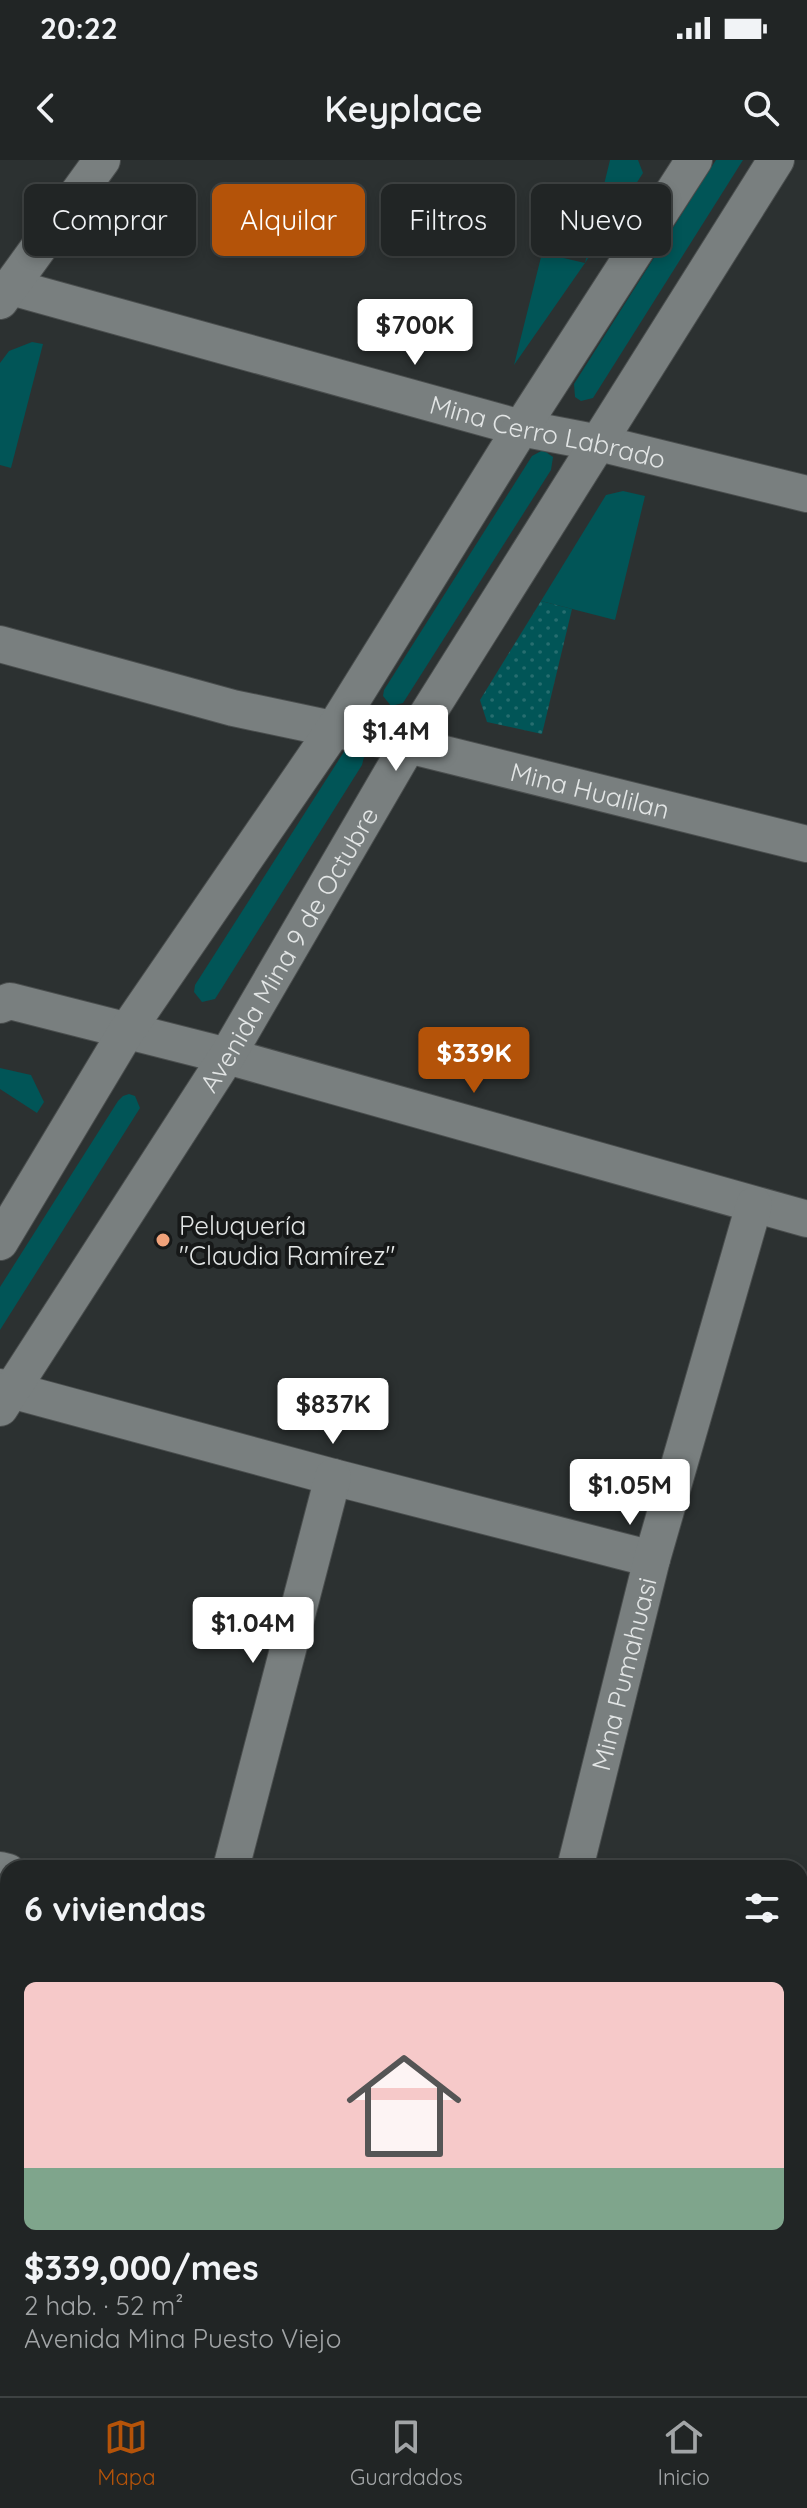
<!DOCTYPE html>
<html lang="es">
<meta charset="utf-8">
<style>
:root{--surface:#212525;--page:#2d3132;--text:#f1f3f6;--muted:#a2a5a7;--line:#3e4242;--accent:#b45309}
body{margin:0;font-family:Quicksand,sans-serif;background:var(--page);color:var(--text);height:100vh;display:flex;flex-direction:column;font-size:30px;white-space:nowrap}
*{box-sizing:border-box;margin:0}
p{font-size:26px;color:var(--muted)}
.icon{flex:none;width:44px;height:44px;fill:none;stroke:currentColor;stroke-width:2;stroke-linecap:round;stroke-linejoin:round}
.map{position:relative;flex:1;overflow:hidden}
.panel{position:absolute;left:0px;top:1700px;width:808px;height:536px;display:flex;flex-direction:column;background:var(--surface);border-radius:24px 24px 0 0;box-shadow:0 4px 12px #0003,0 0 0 2px var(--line)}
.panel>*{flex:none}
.guide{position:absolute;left:24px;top:24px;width:760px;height:72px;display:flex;gap:16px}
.price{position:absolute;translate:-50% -68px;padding:0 18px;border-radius:8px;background:#fff;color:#222;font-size:26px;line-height:52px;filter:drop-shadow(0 2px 4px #0008)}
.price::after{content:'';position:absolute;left:50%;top:48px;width:24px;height:18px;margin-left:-12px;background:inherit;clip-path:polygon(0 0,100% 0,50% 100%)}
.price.active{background:var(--accent);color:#fff}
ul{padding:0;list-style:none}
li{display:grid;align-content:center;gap:16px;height:424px;padding:0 24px}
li+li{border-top:2px solid var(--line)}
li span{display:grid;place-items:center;height:248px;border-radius:12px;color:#555}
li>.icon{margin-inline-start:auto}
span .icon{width:144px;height:144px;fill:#fffc;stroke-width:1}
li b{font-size:34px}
h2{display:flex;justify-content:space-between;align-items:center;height:96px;padding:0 24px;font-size:34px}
.chip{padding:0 28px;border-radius:12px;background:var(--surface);box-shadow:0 4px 12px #0003,0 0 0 2px var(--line);font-size:28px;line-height:72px}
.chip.active{background:var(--accent);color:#fff}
.status{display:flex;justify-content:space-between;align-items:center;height:56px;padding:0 40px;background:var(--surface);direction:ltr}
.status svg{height:22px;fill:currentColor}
header{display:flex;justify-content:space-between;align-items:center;height:104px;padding:0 24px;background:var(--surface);font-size:36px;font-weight:600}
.tabs{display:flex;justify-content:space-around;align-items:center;height:112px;border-top:2px solid var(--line);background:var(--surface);font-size:22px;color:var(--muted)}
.tabs a{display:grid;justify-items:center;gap:4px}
.tabs .active{color:var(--accent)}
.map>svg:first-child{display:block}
.grass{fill:#015557}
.park{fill:url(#park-dots)}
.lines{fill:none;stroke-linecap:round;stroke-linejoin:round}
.minor-casing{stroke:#4a4e4e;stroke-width:38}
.minor{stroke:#797f7f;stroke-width:36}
.poi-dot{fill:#f0a27a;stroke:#161818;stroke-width:3}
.labels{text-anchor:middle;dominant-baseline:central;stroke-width:8;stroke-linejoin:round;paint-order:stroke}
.street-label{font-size:26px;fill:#e2e5e5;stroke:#161818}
.poi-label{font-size:26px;fill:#e2e5e5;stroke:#161818;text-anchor:start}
</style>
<div class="status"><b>20:22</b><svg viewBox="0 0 49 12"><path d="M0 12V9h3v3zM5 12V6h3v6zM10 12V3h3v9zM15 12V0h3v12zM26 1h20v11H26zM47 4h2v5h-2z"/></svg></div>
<header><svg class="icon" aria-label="back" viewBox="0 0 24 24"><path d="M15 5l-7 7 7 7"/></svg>Keyplace<svg class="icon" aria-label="search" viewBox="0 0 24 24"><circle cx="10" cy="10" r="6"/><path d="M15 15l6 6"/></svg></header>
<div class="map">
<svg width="807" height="2236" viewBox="0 0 807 2236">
<defs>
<pattern id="park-dots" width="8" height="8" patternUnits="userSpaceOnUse" patternTransform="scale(2)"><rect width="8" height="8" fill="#015557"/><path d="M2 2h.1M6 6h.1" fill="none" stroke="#266d6f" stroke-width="1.8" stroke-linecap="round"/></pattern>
</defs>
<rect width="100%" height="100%" fill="#2c3131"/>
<!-- grass -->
<g class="grass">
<path d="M610 0H638L643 13 585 103 514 205 542 93 585 103Z"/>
<path d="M716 0H743L593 238 581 241 575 237 574 224Z"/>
<path d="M32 182 43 184 11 308 0 305V203L9 191Z"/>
<path d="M543 290 553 297 551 310 403 543 391 546 383 536 384 530 532 296Z"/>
<path d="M623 331 645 336 615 460 541 441 606 335Z"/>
<path d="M347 587 365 593 362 605 215 839 202 842 194 832 195 825Z"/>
<path d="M0 908 31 915 44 942 37 953 0 929Z"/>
<path d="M129 934 135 936 140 948 0 1170V1127L118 941 123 936Z"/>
</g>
<!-- park -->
<g class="park">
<path d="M541 441 572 449 542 574 487 562 480 540Z"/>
<path d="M382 2228H537L535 2236H376Z"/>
</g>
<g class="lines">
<!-- minor casing -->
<g class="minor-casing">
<g id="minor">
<path id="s1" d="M11 127 521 268 599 283 807 334"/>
<path d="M0 141 102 0"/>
<path id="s2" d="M0 484 233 548 408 585 807 684"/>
<path d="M0 845 10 841 227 896 807 1059"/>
<path d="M0 1082 126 872 334 569 521 268 694 0"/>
<path d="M0 1227 333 1317 652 1399"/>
<path id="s3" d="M0 1248 227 896 408 585 776 0"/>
<path d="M231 1708 333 1317"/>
<path id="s4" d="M575 1708 652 1399 754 1045"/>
<path d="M0 1710 8 1712"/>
<path d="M800 1914 807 1916"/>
<path d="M0 2055 8 2057"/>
<path d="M636 2228 667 2236"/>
<path d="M330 2236 336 2228"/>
<path d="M585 2236 587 2228"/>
</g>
</g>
<!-- minor -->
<use href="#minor" class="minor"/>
</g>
<!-- markers -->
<circle class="poi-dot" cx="163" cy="1080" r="8"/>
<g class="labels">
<!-- street labels -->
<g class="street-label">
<text stroke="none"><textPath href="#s1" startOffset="556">Mina Cerro Labrado</textPath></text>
<text stroke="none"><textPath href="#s2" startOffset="608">Mina Hualilan</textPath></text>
<text stroke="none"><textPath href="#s3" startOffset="542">Avenida Mina 9 de Octubre</textPath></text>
<text stroke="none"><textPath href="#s4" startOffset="200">Mina Pumahuasi</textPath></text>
</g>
<!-- poi labels -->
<g class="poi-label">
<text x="179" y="1065">Peluquería<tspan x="179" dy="30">"Claudia Ramírez"</tspan></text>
</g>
</g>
</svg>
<b class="price" style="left:415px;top:207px">$700K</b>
<b class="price" style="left:396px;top:613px">$1.4M</b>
<b class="price active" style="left:474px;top:935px">$339K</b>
<b class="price" style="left:333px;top:1286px">$837K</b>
<b class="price" style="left:630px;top:1367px">$1.05M</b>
<b class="price" style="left:253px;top:1505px">$1.04M</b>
<div class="guide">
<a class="chip">Comprar</a>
<a class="chip active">Alquilar</a>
<a class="chip">Filtros</a>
<a class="chip">Nuevo</a>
</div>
<section class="panel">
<h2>6 viviendas<svg class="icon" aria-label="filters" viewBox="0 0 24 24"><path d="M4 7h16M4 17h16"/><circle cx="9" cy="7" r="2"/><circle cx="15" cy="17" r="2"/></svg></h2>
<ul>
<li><span style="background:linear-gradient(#f6c9c9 75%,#7fa58c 0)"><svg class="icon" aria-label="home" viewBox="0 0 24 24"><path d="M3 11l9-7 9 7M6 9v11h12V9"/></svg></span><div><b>$339,000/mes</b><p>2 hab. · 52 m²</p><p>Avenida Mina Puesto Viejo</p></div></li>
</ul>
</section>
</div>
<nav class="tabs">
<a class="active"><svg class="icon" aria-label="map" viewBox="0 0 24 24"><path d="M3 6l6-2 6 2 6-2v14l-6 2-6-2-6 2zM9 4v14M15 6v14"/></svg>Mapa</a>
<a><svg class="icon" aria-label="saved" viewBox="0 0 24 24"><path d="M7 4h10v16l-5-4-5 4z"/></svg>Guardados</a>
<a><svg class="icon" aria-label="home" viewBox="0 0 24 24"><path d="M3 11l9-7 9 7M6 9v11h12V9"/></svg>Inicio</a>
</nav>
